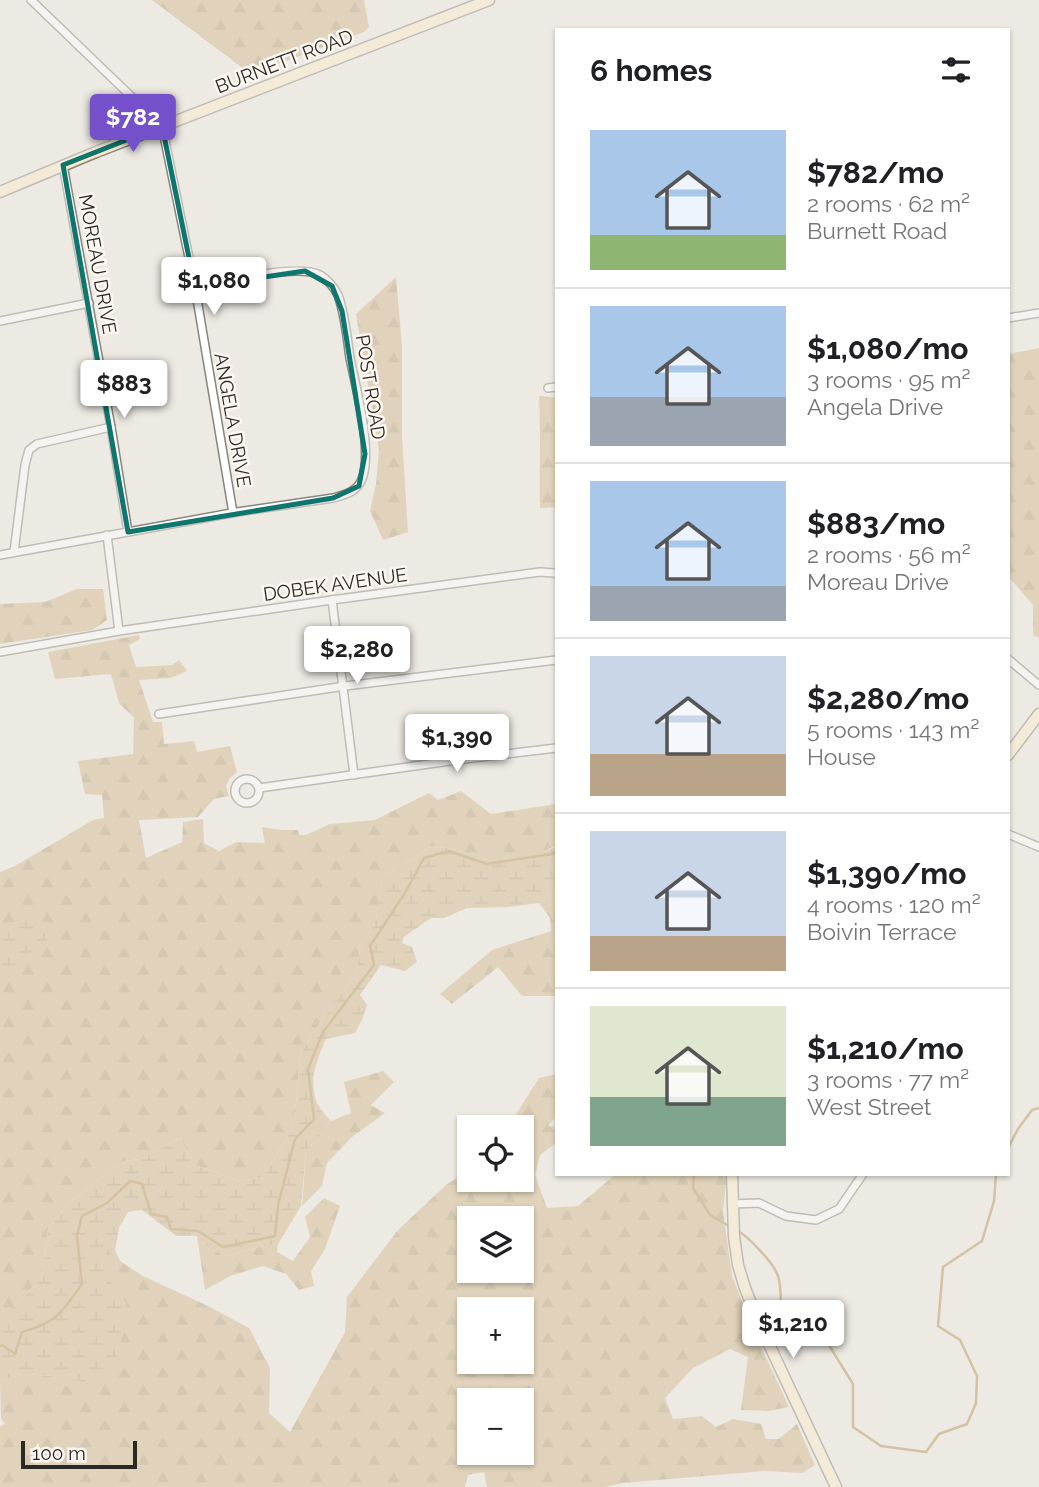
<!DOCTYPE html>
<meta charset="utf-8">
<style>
:root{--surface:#fff;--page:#f2f2f2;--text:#202124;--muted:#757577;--line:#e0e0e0;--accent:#7450ca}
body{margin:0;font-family:Raleway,sans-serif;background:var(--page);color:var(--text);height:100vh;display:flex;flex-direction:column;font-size:26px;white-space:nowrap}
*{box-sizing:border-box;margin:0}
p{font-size:23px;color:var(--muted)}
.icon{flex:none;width:38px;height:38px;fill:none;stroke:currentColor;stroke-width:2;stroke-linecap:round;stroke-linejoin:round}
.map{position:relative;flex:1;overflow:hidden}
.drawer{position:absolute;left:555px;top:28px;width:455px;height:1148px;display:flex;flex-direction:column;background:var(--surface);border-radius:0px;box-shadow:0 2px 5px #0004}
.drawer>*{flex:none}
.tools{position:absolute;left:457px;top:1115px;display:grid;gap:14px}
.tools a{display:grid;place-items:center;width:77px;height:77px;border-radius:0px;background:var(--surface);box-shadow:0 2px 5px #0004;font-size:35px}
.scale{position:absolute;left:21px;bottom:18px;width:116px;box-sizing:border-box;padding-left:7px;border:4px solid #2a2926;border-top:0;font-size:19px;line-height:24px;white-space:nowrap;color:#2a2926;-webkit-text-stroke:5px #fbf7f0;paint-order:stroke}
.price{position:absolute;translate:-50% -60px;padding:0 16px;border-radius:7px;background:#fff;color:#222;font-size:23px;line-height:46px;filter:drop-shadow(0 2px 4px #0008)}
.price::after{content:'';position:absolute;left:50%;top:42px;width:21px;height:16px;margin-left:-10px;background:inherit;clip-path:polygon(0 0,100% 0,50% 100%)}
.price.selected{background:var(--accent);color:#fff}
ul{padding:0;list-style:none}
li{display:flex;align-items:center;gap:21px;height:175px;padding:0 35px}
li+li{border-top:2px solid var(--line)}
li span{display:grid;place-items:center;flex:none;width:196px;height:140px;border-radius:0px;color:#555}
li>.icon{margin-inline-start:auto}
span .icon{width:84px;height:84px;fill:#fffc;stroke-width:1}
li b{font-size:30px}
h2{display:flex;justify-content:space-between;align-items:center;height:84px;padding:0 35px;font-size:30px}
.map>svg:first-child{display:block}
.forest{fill:url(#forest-firs);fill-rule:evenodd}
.wetland{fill:url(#wetland-marsh)}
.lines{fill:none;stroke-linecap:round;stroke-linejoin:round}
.stream{stroke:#b39354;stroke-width:2.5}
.street-casing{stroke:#88847e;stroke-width:10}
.secondary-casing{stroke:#88847e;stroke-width:13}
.street{stroke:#fff;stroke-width:7}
.secondary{stroke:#faeaca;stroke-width:10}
.marked{fill:none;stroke:#0f766e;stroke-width:5;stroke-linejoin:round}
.labels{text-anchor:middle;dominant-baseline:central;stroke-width:5;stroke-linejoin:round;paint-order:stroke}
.street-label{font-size:19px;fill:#2a2926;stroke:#fbf7f0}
</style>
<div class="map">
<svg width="1039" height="1487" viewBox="0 0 1039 1487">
<defs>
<pattern id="forest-firs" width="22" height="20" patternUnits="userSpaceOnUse" patternTransform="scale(1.75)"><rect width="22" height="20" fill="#d3b98a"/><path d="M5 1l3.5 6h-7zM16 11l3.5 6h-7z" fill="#b59f77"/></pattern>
<pattern id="wetland-marsh" width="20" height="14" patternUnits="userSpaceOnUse" patternTransform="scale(1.75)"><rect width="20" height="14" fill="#d3b98a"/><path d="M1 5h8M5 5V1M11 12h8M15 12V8" fill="none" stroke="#b59f77"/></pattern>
</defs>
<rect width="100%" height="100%" fill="#edeae3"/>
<!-- forest -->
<g class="forest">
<path d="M152 0H364L369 27 364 32 259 71 248 72Z"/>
<path d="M396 277 402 346V437L408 532 383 540 370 511 376 484 379 450 356 314Z"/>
<path d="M1039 348V638L1033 635V605L1008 576V354Z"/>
<path d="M539 396 556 398V507L540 508C539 471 541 434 539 396Z"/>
<path d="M77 589H103L107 620 92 630 0 644V604L45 602Z"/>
<path d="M139 635 140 639 129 645 136 667 172 665 179 660 187 671 171 678 139 680 153 722H162L164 744 194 741 197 752 230 746 237 772 230 778 226 786 229 796 214 799 198 817 139 820 146 858 182 842 183 822 203 819 204 843 219 851 236 842 265 843 262 827 281 830H298L299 835H306L330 824 375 820 429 793 438 800 461 791 491 814 556 804V845L547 850 491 861 459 850 431 846 416 857 383 876 376 919 360 949 356 974 321 1021 300 1055 297 1096 292 1129 263 1177 240 1181 192 1164 181 1138 140 1159 124 1161 70 1202 48 1229 42 1277 16 1305 0 1313V872L15 866 93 820 104 818 102 795 85 794 78 761 133 754 134 718 119 703 111 674 55 679 48 652Z"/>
<path d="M556 890V996H522L498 967 452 1004 440 994 492 950 551 931 550 918 539 903Z"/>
<path d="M383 1071 394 1082 371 1105 385 1113 352 1137 327 1163 322 1186 302 1206 306 1153 331 1121 351 1113 344 1082Z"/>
<path d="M556 1074V1116L548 1126 556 1127V1143L540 1155 535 1175 547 1208 578 1206 616 1174H727L723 1211 732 1276 755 1334 789 1407 768 1411 741 1410 748 1357 730 1349 693 1368 665 1398 673 1419 702 1416 716 1427 733 1419 761 1424 766 1439H779L797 1424 815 1465 802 1473 765 1471 623 1483 605 1487H487L484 1472 468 1475 465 1487H0V1426L5 1424 1 1418 0 1381 25 1374 51 1376 101 1268 110 1240 120 1261 143 1276 208 1306 249 1328 270 1368 269 1413 290 1432 345 1332 347 1297 398 1230 446 1185 469 1170V1180H522V1127H508L539 1078ZM469 1218H522V1270H469ZM469 1309H522V1362H469ZM469 1400H522V1452H469Z"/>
<path d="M324 1198 340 1206 325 1249 311 1271 314 1286 299 1290 286 1274 263 1266 230 1276 205 1290 197 1236 209 1249 228 1256 258 1247 278 1244 277 1252 293 1261 310 1237 305 1217Z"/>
</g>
<!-- wetland -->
<g class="wetland">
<path d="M431 846 459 850 491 861 551 849 556 846V890L539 903 509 907 467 908 444 918H431L404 937 402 943 412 947 417 962 405 971 381 965 360 995 367 1005 362 1020 355 1033 326 1039C317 1061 308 1079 317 1103 320 1110 327 1116 331 1121L306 1153 301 1206 278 1244 258 1247 228 1256 209 1249 197 1236H176L142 1210 128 1212 119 1228 115 1251 110 1241 101 1268 126 1303 124 1330 115 1367 94 1384 51 1376 25 1374 0 1381V1313L16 1305 42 1277 48 1229 70 1202 124 1161 140 1159 181 1138 192 1164 240 1181 263 1177 292 1129 297 1096 300 1055 321 1021 356 974 360 949 376 919 383 876 416 857Z"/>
<path d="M20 919 48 922 47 940 26 956 0 981V933L15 932Z"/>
</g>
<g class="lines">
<!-- stream -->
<g class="stream">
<path d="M1008 1148 1018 1129 1032 1110 1039 1108"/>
<path d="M694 1174 693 1188 710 1215 729 1226"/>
<path d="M738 1231C749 1237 775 1265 778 1276 782 1288 780 1303 782 1315L822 1334 853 1384V1427L881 1446 926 1452 939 1434 967 1424 976 1403 977 1376 960 1340 938 1326 943 1267 982 1241 994 1201 996 1174"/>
<path d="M0 1346 2 1345 15 1354 22 1332C58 1322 61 1313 82 1284L77 1235 82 1216 107 1203 130 1181 142 1184 151 1214 167 1217 171 1229 198 1231 223 1247 275 1236 278 1205 295 1139 314 1119 308 1069 323 1032 374 965 370 946 405 893 424 858 449 851 487 864 552 854 556 851"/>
</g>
<!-- street casing -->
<g class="street-casing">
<g id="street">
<path d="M31 0 162 126 195 287 233 513"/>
<path d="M1008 318 1039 313"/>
<path d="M0 321 89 303"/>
<path d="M548 388 556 387"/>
<path d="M128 532 237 512 333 498C345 495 358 491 362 479 373 451 356 388 350 358 347 337 345 314 338 295 334 287 328 280 320 275 297 263 222 282 195 287"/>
<path d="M14 552 25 465 29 450 37 444 111 427"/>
<path d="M0 555 128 532 111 427 63 165"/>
<path d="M332 600 354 775"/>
<path d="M119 631 332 600 540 572 555 573 556 574"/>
<path d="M0 652 119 631 107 535"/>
<path d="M1008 659 1039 685"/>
<path d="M159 714 345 686 556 660"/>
<circle cx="247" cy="791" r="12"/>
<path d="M259 788 457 760 556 748"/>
<path d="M1008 834 1039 847"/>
<path d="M732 1204 759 1203 786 1216 816 1220 839 1209 863 1174"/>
</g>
</g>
<!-- secondary casing -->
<g class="secondary-casing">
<g id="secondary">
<path d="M0 192 96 152 489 0"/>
<path d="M1008 755 1039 714"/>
<path d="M732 1174 734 1236 738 1265 745 1288 758 1321 836 1487"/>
</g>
</g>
<!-- street -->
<use href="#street" class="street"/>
<!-- secondary -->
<use href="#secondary" class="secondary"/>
</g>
<!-- marked area -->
<path d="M0 0H1039V1487H0ZM162 126 195 287 305 271 332 286 342 311 365 454 359 486 333 498 128 532 63 165Z" fill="#edeae3" fill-opacity=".55" fill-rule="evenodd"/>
<path class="marked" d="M162 126 195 287 305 271 332 286 342 311 365 454 359 486 333 498 128 532 63 165Z"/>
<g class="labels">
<!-- street labels -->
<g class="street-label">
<text transform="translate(284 61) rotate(-21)">BURNETT ROAD</text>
<text transform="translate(98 264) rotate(80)">MOREAU DRIVE</text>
<text transform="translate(371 387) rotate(81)">POST ROAD</text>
<text transform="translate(233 420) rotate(80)">ANGELA DRIVE</text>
<text transform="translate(335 584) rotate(-8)">DOBEK AVENUE</text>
</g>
</g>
</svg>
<div class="tools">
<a><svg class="icon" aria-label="locate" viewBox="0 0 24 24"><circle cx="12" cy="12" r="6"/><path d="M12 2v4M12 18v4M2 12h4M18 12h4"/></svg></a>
<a><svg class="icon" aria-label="layers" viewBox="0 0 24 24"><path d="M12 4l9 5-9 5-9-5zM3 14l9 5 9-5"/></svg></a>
<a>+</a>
<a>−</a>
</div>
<div class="scale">100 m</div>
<b class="price selected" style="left:133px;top:154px">$782</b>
<b class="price" style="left:214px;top:317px">$1,080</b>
<b class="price" style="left:124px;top:420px">$883</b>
<b class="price" style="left:357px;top:686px">$2,280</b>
<b class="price" style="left:457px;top:774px">$1,390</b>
<b class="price" style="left:793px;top:1360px">$1,210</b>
<section class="drawer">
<h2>6 homes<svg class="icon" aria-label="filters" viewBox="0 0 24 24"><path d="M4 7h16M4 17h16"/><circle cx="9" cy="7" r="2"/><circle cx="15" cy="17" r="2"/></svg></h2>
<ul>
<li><span style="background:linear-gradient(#a9c7e8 75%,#8fb573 0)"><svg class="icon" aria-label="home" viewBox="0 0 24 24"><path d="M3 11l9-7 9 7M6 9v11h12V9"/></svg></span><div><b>$782/mo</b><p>2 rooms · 62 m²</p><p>Burnett Road</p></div></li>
<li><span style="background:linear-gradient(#a9c7e8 65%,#9aa5b1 0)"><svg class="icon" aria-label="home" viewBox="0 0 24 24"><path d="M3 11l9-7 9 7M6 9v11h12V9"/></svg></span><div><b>$1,080/mo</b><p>3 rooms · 95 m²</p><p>Angela Drive</p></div></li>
<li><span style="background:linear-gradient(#a9c7e8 75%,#9aa5b1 0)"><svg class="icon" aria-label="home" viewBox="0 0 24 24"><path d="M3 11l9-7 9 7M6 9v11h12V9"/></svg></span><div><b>$883/mo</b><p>2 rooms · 56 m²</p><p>Moreau Drive</p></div></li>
<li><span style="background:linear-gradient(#c9d6e8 70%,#b9a48a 0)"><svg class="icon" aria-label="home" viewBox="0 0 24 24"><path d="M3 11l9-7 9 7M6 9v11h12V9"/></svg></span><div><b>$2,280/mo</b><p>5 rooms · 143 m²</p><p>House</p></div></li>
<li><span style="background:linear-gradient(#c9d6e8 75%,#b9a48a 0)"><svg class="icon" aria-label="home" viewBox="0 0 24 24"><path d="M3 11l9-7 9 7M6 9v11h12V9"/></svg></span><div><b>$1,390/mo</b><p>4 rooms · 120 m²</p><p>Boivin Terrace</p></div></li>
<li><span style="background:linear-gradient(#dfe7d0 65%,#7fa58c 0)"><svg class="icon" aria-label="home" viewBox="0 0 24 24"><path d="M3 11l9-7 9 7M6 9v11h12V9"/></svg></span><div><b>$1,210/mo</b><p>3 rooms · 77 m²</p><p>West Street</p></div></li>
</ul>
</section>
</div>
